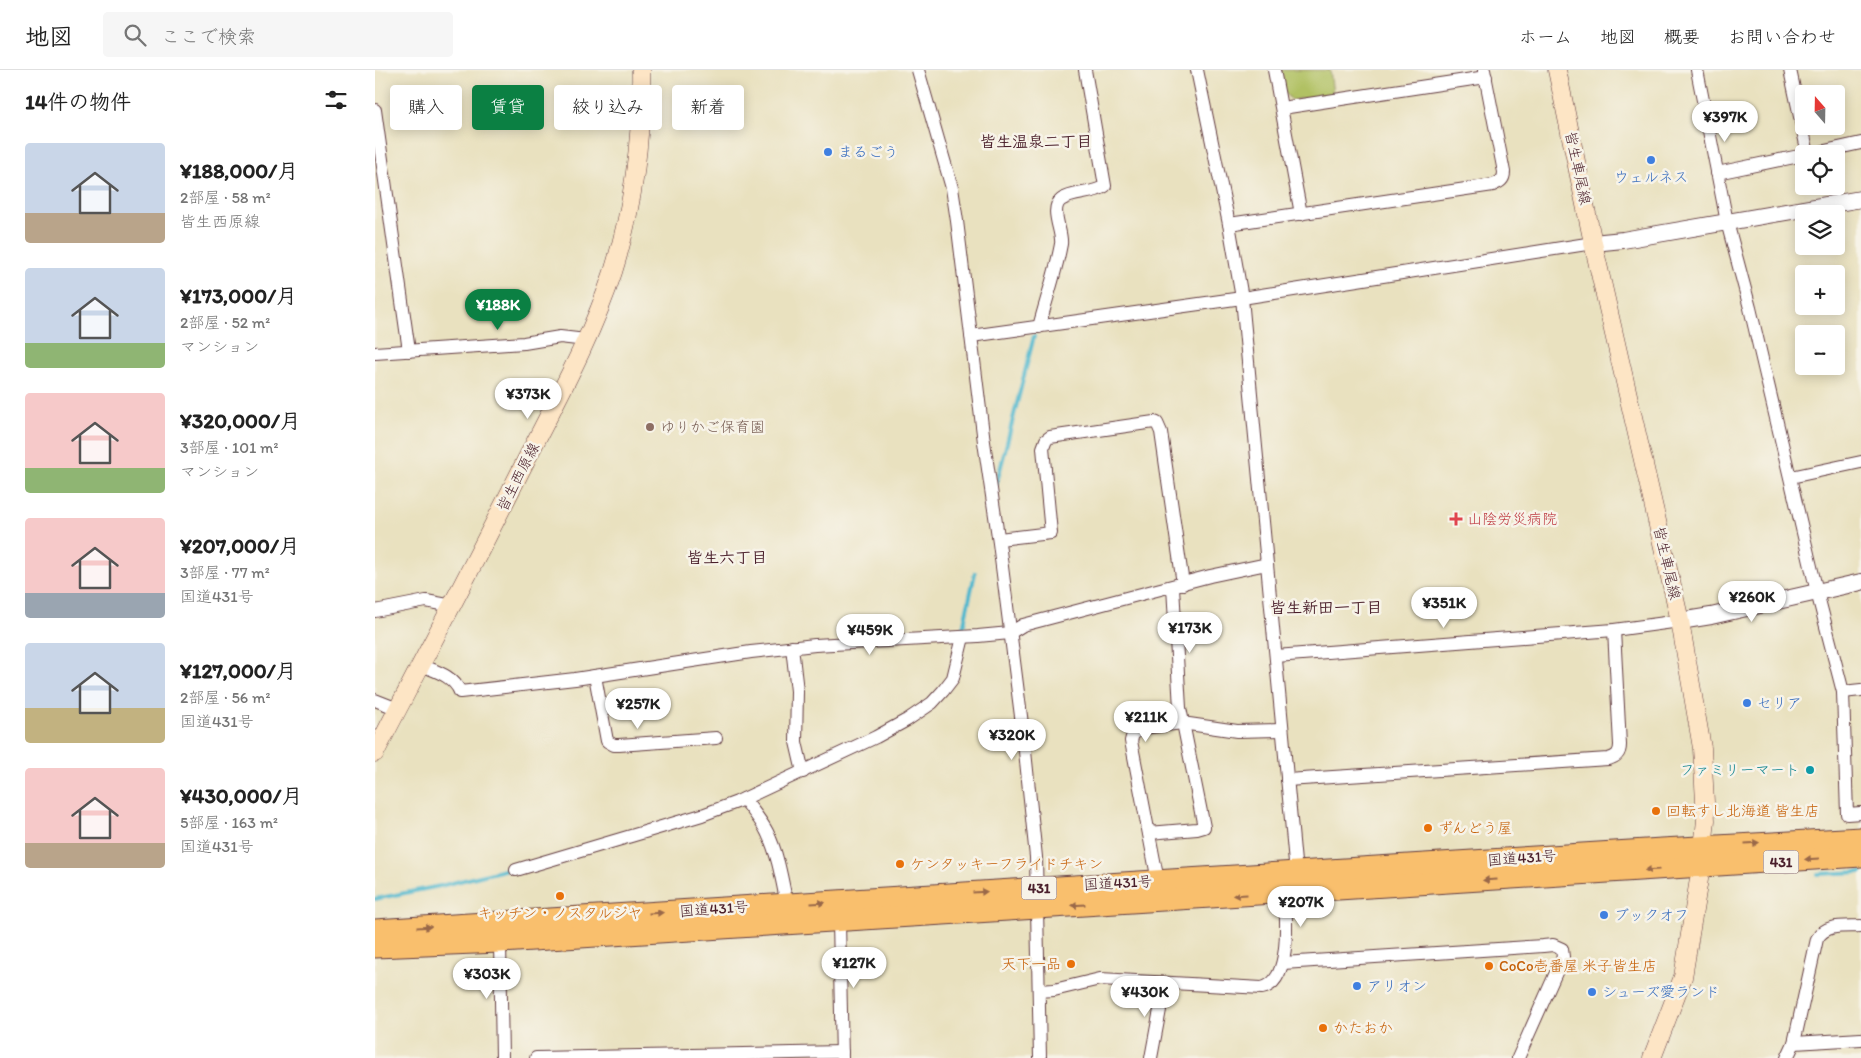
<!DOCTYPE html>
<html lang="ja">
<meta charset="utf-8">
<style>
:root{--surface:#fff;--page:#f6f6f6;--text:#222;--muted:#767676;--line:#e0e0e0;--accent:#0b8043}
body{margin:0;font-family:Itim,"Klee One",sans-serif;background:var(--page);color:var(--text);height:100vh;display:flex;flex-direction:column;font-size:19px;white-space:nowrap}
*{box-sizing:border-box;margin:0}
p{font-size:16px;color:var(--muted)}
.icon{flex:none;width:28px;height:28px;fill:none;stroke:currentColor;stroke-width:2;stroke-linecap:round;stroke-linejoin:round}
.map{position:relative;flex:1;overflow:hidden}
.side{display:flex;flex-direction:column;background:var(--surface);width:375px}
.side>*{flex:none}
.guide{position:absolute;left:15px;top:15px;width:475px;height:45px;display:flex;gap:10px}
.needle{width:32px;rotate:340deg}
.tools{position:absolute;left:1420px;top:15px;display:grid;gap:10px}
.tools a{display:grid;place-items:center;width:50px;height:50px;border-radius:5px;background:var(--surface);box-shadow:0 2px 12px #0003;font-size:25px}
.price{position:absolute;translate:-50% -42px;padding:0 11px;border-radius:18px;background:#fff;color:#222;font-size:16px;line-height:32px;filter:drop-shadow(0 1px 2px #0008)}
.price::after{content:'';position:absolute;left:50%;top:30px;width:15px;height:11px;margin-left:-8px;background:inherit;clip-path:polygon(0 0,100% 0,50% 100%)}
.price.current{background:var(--accent);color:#fff}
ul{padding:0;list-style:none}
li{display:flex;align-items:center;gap:15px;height:125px;padding:0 25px}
li span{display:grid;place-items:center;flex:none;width:140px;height:100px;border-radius:5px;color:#555}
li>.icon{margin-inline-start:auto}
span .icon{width:60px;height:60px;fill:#fffc;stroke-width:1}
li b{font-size:21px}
h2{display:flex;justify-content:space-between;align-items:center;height:60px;padding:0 25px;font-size:21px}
.tag{padding:0 18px;border-radius:5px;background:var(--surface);box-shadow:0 2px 12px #0003;font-size:18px;line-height:45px}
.tag.current{background:var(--accent);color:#fff}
header{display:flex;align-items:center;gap:30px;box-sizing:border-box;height:70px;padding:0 25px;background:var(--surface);border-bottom:1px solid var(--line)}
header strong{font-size:24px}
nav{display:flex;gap:28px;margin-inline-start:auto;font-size:18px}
.search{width:350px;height:45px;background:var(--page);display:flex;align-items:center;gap:12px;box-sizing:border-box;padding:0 18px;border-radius:5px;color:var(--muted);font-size:19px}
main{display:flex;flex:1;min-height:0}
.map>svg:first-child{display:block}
.green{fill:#b1c164;stroke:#7e7048}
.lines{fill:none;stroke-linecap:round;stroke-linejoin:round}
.stream{stroke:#50b8ce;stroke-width:4}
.minor-casing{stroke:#623c41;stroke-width:14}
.tertiary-casing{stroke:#623c41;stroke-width:18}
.secondary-casing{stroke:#623c41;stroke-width:19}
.trunk-casing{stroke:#623c41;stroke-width:23}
.minor{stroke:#fff;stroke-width:12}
.tertiary{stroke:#fff;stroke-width:16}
.secondary{stroke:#fde5c5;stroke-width:18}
.trunk{stroke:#f9bf6d;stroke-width:21}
.oneway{fill:#996749}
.shop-dot{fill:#3f7fe0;stroke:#f7f3e8;stroke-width:2}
.education-dot{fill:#8d6e63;stroke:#f7f3e8;stroke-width:2}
.health-dot{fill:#e0444e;stroke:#f7f3e8;stroke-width:2}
.culture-dot{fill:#0f9aa8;stroke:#f7f3e8;stroke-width:2}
.food-dot{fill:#e8710a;stroke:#f7f3e8;stroke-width:2}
.labels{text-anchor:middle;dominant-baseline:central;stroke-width:5;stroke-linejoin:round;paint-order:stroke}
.shield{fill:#f7f3e8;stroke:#7e5f64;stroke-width:1}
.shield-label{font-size:14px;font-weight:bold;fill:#4a1f2b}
.shop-label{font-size:15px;fill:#366cbe;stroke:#f7f3e8;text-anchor:start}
.street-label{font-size:15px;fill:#4a1f2b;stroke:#f7f3e8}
.education-label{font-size:15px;fill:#785e54;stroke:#f7f3e8;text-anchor:start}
.health-label{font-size:15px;fill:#be3a42;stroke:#f7f3e8;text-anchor:start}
.culture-label{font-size:15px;fill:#0d838f;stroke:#f7f3e8;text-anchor:end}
.food-label{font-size:15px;fill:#c56008;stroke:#f7f3e8;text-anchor:start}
.neighbourhood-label{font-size:16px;font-weight:bold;fill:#4a1f2b;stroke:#f7f3e8}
</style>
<header>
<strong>地図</strong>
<div class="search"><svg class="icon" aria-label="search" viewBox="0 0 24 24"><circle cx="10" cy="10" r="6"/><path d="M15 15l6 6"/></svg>ここで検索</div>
<nav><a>ホーム</a><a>地図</a><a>概要</a><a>お問い合わせ</a></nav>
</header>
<main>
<section class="side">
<h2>14件の物件<svg class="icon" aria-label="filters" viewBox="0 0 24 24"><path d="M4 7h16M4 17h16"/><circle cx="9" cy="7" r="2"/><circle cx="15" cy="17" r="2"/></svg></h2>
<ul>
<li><span style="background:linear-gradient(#c9d6e8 70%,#b9a48a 0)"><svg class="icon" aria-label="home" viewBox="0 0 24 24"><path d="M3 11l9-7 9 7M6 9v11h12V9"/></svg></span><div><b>¥188,000/月</b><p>2部屋 · 58 m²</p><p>皆生西原線</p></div></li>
<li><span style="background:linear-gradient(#c9d6e8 75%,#8fb573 0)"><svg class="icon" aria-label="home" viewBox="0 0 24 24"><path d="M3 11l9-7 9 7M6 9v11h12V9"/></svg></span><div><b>¥173,000/月</b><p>2部屋 · 52 m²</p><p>マンション</p></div></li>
<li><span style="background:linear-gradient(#f6c9c9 75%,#8fb573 0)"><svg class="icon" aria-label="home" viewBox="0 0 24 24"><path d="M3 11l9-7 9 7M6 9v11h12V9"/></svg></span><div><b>¥320,000/月</b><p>3部屋 · 101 m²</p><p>マンション</p></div></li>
<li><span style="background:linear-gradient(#f6c9c9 75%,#9aa5b1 0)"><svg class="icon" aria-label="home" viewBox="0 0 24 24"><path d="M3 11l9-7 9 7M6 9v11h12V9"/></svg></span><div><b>¥207,000/月</b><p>3部屋 · 77 m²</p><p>国道431号</p></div></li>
<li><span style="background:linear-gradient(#c9d6e8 65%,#c2b280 0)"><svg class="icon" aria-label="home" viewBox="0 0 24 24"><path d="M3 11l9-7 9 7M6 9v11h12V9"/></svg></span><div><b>¥127,000/月</b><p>2部屋 · 56 m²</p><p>国道431号</p></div></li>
<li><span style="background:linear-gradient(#f6c9c9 75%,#b9a48a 0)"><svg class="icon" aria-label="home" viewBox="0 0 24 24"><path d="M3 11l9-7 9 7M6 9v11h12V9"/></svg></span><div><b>¥430,000/月</b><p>5部屋 · 163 m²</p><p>国道431号</p></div></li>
</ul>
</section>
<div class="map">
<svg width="1486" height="988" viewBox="0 0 1486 988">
<rect width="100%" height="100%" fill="#f7f3e8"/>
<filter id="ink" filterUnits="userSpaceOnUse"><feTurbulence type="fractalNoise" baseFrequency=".02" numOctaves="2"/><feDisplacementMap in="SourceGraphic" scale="10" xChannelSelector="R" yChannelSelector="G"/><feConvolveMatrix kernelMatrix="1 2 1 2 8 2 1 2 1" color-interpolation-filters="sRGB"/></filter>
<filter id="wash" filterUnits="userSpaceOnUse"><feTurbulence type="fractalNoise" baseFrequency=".0096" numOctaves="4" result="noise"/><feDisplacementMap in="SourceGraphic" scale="20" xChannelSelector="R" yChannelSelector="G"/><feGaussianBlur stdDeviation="1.12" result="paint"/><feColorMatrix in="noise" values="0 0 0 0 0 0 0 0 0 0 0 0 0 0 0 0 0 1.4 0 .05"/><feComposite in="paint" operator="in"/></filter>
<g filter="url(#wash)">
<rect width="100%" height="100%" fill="#e9e1bf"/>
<!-- green -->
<path class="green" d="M905 0H955L958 24 917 30 910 24Z"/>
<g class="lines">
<!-- stream -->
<g class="stream">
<path d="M621 416 659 266"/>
<path d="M588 558 600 503"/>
<path d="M1443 804 1486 802"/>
<path d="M0 829 65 816 133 799"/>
</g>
</g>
</g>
<g filter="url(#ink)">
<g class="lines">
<!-- minor casing -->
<g class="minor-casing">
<g id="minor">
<path d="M543 0 577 118 582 151 609 372 624 473 648 662 661 787 665 988"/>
<path d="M822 0 854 154 867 228 921 803"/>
<path d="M899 0 926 144"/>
<path d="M1322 0 1352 152 1375 238 1442 522 1468 622 1472 744 1486 743"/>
<path d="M1415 0 1433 84"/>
<path d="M907 38 1111 7"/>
<path d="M0 40 34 281"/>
<path d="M1436 84 1486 73"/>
<path d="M1342 103 1429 85"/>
<path d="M854 154 1118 115C1125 112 1129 110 1129 102L1109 0"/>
<path d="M664 257C671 230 681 202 686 174 688 162 674 139 686 130 699 121 717 125 730 116L710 0"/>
<path d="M596 266 867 228 1218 173"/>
<path d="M0 283 149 273 185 267 211 270"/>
<path d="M1416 407 1486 392"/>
<path d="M624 469 676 463 668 378 671 370 675 367 779 352 782 353 786 362 808 514"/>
<path d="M0 541 51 531 78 536"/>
<path d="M417 577 422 621 421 672 428 702"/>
<path d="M901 586 1239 560 1305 551"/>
<path d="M46 595C60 601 79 606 85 622L200 609 376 582 440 575 603 566 635 563 648 555 835 506 892 494"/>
<path d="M220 606 232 671 239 675H244L341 668"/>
<path d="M1468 622 1486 620"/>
<path d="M0 630 23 639"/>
<path d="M912 710 1233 689C1241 687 1245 684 1245 675L1239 560"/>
<path d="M369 729C377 740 386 750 392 762 403 784 407 810 412 835"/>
<path d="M774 763 822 759 829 757 805 638 798 517"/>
<path d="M141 800 327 745 362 732 501 667 532 650 557 633 568 621 578 608 588 567"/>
<path d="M783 811 756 671 758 664 768 658 807 653 862 661 906 660"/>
<path d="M464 852 467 988"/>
<path d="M125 872 127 988"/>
<path d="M908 893 1168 876 1178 875 1187 879 1188 887 1143 988"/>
<path d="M664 921 679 920 725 909 887 918C917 912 911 846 910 823"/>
<path d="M1419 973 1486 969"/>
<path d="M161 988 467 982"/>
<path d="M776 988 790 913"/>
<path d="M1412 988 1419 973 1442 869C1451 853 1470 857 1486 856"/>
</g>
</g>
<!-- tertiary casing -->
<g class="tertiary-casing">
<g id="tertiary">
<path d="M1218 173 1248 170 1486 129"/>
<path d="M1305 551 1336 546 1486 512"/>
</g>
</g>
<!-- secondary casing -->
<g class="secondary-casing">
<g id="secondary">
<path d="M1182 0 1218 173 1305 551 1327 678 1331 750 1326 797 1308 907 1277 988"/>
<path d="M0 683C48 590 97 498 144 404 177 338 215 272 238 202 258 138 267 67 266 0"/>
</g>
</g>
<!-- trunk casing -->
<g class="trunk-casing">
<g id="trunk">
<path d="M0 860 1287 779 1486 768"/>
<path d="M0 877 125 872 1486 786"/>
</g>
</g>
<!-- minor -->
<use href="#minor" class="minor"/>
<!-- tertiary -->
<use href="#tertiary" class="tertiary"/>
<!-- secondary -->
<use href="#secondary" class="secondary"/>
<!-- trunk -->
<use href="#trunk" class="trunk"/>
</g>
<!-- one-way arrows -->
<defs><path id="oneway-solid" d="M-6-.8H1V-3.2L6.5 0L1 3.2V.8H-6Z" transform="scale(1.25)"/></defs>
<g class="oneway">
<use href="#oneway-solid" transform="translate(1377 773) rotate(-3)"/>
<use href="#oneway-solid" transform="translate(1437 789) rotate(176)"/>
<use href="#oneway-solid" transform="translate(1277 800) rotate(176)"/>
<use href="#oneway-solid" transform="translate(1115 810) rotate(176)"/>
<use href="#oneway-solid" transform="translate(605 822) rotate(-4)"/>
<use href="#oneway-solid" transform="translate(865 825) rotate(177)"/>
<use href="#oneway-solid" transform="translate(443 833) rotate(-4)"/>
<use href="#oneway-solid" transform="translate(703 835) rotate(176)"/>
<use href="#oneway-solid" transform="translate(281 843) rotate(-4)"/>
<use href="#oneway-solid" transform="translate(49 857) rotate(-3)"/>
</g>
</g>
<!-- markers -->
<g class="shop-dot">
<circle cx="453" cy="82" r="5"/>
<circle cx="1276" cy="90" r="5"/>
<circle cx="1372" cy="633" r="5"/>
<circle cx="1229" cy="845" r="5"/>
<circle cx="982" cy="916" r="5"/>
<circle cx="1217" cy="922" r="5"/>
</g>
<circle class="education-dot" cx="275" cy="357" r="5"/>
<path class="health-dot" d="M1078.5 441.5h5v5h5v5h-5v5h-5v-5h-5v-5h5z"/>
<circle class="culture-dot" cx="1435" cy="700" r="5"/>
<g class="food-dot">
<circle cx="1281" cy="741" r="5"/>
<circle cx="1053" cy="758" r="5"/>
<circle cx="525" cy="794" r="5"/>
<circle cx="185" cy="826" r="5"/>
<circle cx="696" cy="894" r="5"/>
<circle cx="1114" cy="896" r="5"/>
<circle cx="948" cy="958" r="5"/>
</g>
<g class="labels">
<!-- shield labels -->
<g class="shield">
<rect x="1388.5" y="780.5" width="35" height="23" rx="4"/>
<rect x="646.5" y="806.5" width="35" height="23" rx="4"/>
</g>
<g class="shield-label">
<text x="1406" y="792">431</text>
<text x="664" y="818">431</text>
</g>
<!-- shop labels -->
<g class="shop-label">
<text x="463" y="82">まるごう</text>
<text x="1276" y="107" text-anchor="middle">ウェルネス</text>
<text x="1382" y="633">セリア</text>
<text x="1239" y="845">ブックオフ</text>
<text x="992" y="916">アリオン</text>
<text x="1227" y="922">シューズ愛ランド</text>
</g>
<!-- street labels -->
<g class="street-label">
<text transform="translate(1203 98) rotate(78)">皆生車尾線</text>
<text transform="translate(143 407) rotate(-63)">皆生西原線</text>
<text transform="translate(1292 493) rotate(77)">皆生車尾線</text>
<text transform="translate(1147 788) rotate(-4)">国道431号</text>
<text transform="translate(743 813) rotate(-3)">国道431号</text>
<text transform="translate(339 839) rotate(-4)">国道431号</text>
</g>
<!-- education labels -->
<g class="education-label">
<text x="285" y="357">ゆりかご保育園</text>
</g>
<!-- health labels -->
<g class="health-label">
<text x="1092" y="449">山陰労災病院</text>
</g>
<!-- culture labels -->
<g class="culture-label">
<text x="1425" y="700">ファミリーマート</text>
</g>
<!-- food labels -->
<g class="food-label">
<text x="1291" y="741">回転すし北海道 皆生店</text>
<text x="1063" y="758">ずんどう屋</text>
<text x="535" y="794">ケンタッキーフライドチキン</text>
<text x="185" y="843" text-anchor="middle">キッチン・ノスタルジヤ</text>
<text x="686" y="894" text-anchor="end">天下一品</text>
<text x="1124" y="896">CoCo壱番屋 米子皆生店</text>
<text x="958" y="958">かたおか</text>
</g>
<!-- neighbourhood labels -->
<g class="neighbourhood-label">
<text x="661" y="71">皆生温泉二丁目</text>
<text x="352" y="487">皆生六丁目</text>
<text x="951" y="537">皆生新田一丁目</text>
</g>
</g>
</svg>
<div class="tools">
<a><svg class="needle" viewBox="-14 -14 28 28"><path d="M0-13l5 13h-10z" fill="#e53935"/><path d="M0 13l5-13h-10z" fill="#767676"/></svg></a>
<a><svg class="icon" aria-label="locate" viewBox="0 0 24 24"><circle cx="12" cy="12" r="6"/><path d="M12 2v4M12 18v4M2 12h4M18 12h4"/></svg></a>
<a><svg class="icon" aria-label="layers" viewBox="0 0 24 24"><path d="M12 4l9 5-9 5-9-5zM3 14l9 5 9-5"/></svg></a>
<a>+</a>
<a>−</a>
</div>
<b class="price" style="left:1350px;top:73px">¥397K</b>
<b class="price current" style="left:123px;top:261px">¥188K</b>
<b class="price" style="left:153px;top:350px">¥373K</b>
<b class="price" style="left:1377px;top:553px">¥260K</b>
<b class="price" style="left:1069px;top:559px">¥351K</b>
<b class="price" style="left:815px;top:584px">¥173K</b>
<b class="price" style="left:495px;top:586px">¥459K</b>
<b class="price" style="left:263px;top:660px">¥257K</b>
<b class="price" style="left:771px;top:673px">¥211K</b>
<b class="price" style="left:637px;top:691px">¥320K</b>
<b class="price" style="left:926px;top:858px">¥207K</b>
<b class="price" style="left:479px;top:919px">¥127K</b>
<b class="price" style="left:112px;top:930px">¥303K</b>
<b class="price" style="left:770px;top:948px">¥430K</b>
<div class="guide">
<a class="tag">購入</a>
<a class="tag current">賃貸</a>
<a class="tag">絞り込み</a>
<a class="tag">新着</a>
</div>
</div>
</main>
